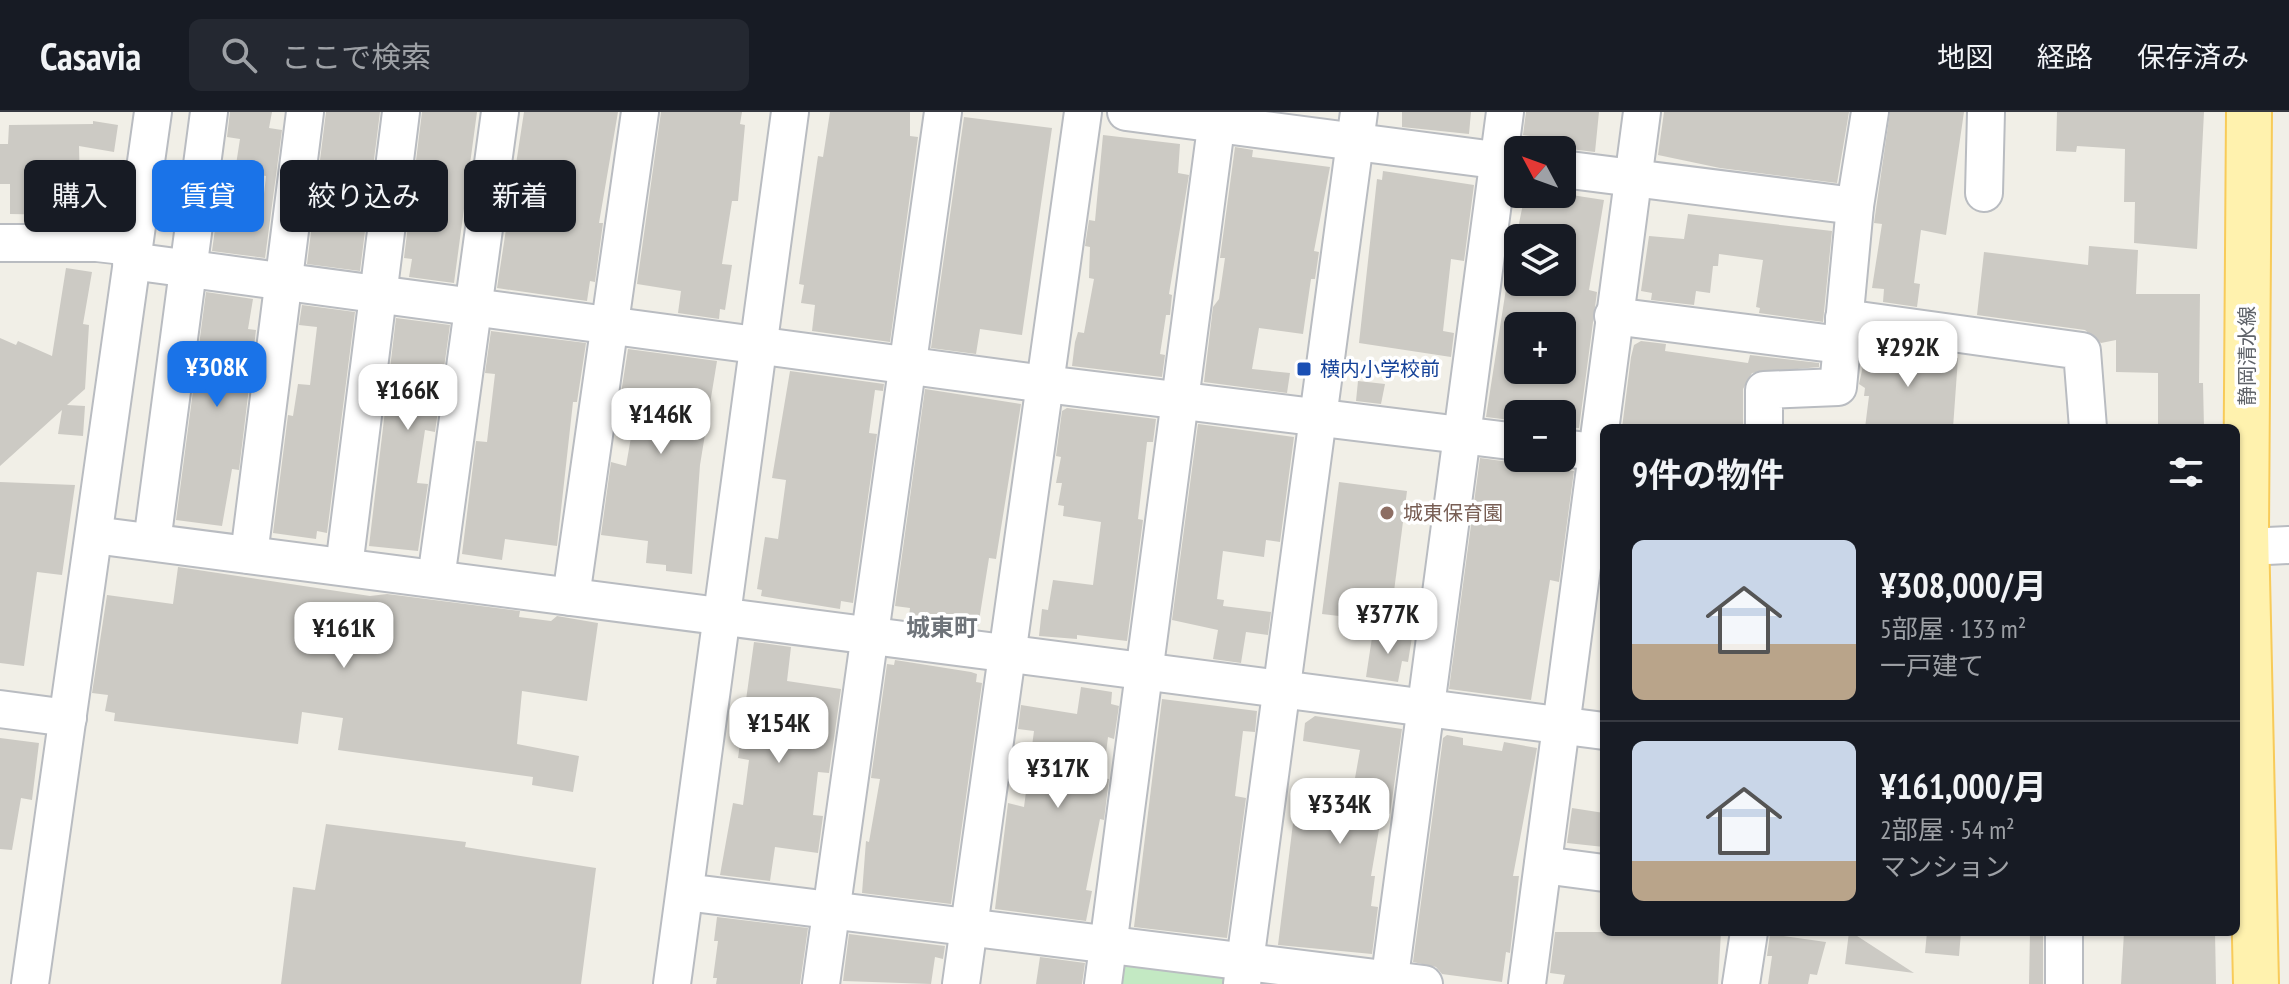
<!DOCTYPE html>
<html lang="ja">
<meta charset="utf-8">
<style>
:root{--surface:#171b24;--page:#242831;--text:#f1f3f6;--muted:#9ea1a6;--line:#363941;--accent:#1a73e8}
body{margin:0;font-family:"PT Sans Narrow","Noto Sans JP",sans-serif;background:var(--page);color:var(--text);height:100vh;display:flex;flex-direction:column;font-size:30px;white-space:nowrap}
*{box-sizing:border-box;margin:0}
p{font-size:26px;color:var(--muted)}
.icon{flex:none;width:44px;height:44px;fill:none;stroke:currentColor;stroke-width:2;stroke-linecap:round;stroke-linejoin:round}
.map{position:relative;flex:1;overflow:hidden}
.panel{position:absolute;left:1600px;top:312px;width:640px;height:512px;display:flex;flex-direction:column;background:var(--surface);border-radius:12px;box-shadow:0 2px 6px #0004}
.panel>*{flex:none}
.hud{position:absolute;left:24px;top:48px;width:760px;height:72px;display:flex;gap:16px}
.needle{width:52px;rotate:311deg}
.tools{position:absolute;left:1504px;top:24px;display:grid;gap:16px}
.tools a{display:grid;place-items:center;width:72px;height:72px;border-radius:12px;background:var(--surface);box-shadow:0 2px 6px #0004;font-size:40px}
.price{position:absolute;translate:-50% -68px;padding:0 18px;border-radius:16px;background:#fff;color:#222;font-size:26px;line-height:52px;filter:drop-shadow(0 2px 4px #0008)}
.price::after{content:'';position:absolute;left:50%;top:48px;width:24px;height:18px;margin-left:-12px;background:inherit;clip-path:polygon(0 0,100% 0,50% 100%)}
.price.on{background:var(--accent);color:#fff}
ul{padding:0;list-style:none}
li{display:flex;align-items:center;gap:24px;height:200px;padding:0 32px}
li+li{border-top:2px solid var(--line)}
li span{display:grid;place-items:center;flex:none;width:224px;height:160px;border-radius:12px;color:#555}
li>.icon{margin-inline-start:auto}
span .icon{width:96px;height:96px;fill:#fffc;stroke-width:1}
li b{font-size:34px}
h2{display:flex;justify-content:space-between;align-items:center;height:96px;padding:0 32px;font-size:34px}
.tag{padding:0 28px;border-radius:12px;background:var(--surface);box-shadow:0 2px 6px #0004;font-size:28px;line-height:72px}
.tag.on{background:var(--accent);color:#fff}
header{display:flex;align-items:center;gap:48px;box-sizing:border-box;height:112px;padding:0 40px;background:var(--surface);border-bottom:2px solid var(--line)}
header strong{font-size:38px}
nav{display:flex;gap:44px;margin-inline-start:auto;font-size:28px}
.search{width:560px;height:72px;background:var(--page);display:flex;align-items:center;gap:20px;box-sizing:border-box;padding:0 28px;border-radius:12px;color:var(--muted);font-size:30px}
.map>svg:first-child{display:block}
.green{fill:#c3e9c3}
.building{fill:#cccac4;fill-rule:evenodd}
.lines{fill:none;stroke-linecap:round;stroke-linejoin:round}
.minor-casing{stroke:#b9bcc1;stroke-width:40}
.major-casing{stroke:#f8cb59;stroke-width:48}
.minor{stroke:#fff;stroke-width:36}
.major{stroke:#fff2ae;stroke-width:44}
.transit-dot{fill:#1a4fb4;stroke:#fff;stroke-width:3}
.education-dot{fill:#8d6e63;stroke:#fff;stroke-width:3}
.labels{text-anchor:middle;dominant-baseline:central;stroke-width:7;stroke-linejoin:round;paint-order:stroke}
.street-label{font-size:20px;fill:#5e6268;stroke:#fff}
.transit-label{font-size:20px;fill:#164399;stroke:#fff;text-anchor:start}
.education-label{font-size:20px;fill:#785e54;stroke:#fff;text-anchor:start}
.quarter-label{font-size:24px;font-weight:bold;fill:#6f747a;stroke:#fff}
</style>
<header>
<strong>Casavia</strong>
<div class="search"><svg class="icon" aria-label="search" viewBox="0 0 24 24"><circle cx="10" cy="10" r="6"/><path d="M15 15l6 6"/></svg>ここで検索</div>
<nav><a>地図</a><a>経路</a><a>保存済み</a></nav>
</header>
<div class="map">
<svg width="2289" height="872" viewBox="0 0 2289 872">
<rect width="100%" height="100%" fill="#f1efe7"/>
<!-- green -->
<path class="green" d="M1129 848 1220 861 1229 872H1118L1121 855Z"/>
<!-- building -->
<g class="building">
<path d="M230 0H272L269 16 282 18 265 146 212 139 219 88 263 91 266 64 235 59 240 27 227 25Z"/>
<path d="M326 0H380L360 159 307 152Z"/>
<path d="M422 0H477L454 171 409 165 412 147 404 146Z"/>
<path d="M524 0H618L599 111H603L595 170 590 169 587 189 497 176Z"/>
<path d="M661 0H742L740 12 745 13 738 89H732L722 152 732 153 725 198 720 197 719 207 678 201 681 179 637 172Z"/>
<path d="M830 0H910V24L918 25 890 230 812 219 815 193 801 191 804 173 799 172 818 44 823 45Z"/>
<path d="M1402 0H1471L1469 22 1402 15Z"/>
<path d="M1526 0H1599L1595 40 1570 37 1571 29 1523 23Z"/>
<path d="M1664 0H1849L1837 71 1720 56 1658 43Z"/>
<path d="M1890 0H1964L1946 123 1921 118 1914 171 1920 172 1917 195 1883 190 1884 177 1872 176 1882 112 1874 111 1876 97Z"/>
<path d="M2057 0H2204L2197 137 2134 131 2135 90H2124L2125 37 2077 34 2076 40 2056 39Z"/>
<path d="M964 5 1052 16 1022 223 980 217 976 242 931 236Z"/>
<path d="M93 9 118 13 114 40 79 34 80 79 113 81 111 111 64 110V103L10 102V72H0V32H8L9 13 93 12Z"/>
<path d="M1103 23 1180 32 1178 61 1189 63 1169 182 1172 183 1170 203H1166L1160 242 1165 243 1162 265 1072 254 1075 230 1078 220 1084 221 1094 167 1089 166 1090 135 1085 134 1089 108 1095 109Z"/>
<path d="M1235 35 1253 38 1252 45 1330 55 1314 139 1319 140 1315 167H1311L1303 222 1259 216 1252 257 1290 261 1287 281 1204 270 1213 195 1219 187 1225 146H1220Z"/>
<path d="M1383 59 1474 73 1464 149 1451 147 1443 219 1454 221 1451 245 1359 231 1377 67 1382 68Z"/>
<path d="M1525 82H1565L1604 88 1589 178 1597 180 1579 316 1562 315V302H1518V309L1486 305 1508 164 1518 166V170L1562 174V126H1516ZM1518 214H1562V258H1518Z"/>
<path d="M1688 102 1832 119 1823 210 1759 201 1760 196 1756 195 1763 148 1719 142 1718 154H1713L1710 181 1696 179 1694 193 1651 188 1652 181 1641 179 1649 124 1684 127Z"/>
<path d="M2089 134 2138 138 2136 182H2200L2199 271H2203L2204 316H2158V261L2116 260V228L2101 231 2085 218 1977 203 1984 140 2088 153Z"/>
<path d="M66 156 92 160 83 212 89 213 85 277 67 293 85 294 83 324 58 322 62 298 0 354V226L16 233 18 229 52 244Z"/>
<path d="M206 180 253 187 248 217 256 218 239 358 232 357 222 414 176 408Z"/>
<path d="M302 193 355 200 327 421 317 419 316 427 273 421 288 303 293 304 298 272 310 273 317 215 299 213Z"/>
<path d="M396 206 450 213 435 320 425 318 417 371 428 372 418 439 369 434Z"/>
<path d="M491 219 586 231 577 290H573L557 434 505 427 502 448 462 442 476 329 487 330 495 262 485 261Z"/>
<path d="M1641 229 1666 232 1665 239 1748 251 1750 243 1819 251V255L1752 261 1743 277V316H1622L1631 245 1634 233Z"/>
<path d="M1868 231 1916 237V243L1958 246 1953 316H1865L1869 284H1864L1865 276 1859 272Z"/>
<path d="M628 237 717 249 700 353 692 462 666 459V453L646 451 648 429 601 423 611 350 626 354 636 296 619 294Z"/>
<path d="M790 259 884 272 883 279 875 278 869 321 877 322 853 491 841 489 840 497 761 484 762 478 757 477 765 425 778 427 786 368 772 366Z"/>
<path d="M1358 269 1385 272 1381 292 1356 289Z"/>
<path d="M925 277 1021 292 996 447 989 446 978 515 909 504 910 496 895 494Z"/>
<path d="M1067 296 1156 307 1153 330H1147L1138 407 1143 408 1127 529 1077 523V527L1039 524 1042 497 1048 498 1053 468 1093 473 1101 410 1063 404 1064 394 1058 393 1062 371H1056L1061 345 1056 344 1062 299Z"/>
<path d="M1198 312 1294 325 1280 430 1266 428 1264 445 1223 439 1217 487 1224 488 1223 494 1271 500 1268 523 1246 520 1241 551 1213 547 1218 518 1172 508Z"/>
<path d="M1480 346 1574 359 1559 470 1550 468 1531 588 1449 577Z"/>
<path d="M0 370 75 373 62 463 37 460 24 554 0 551Z"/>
<path d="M1339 370 1407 379 1390 510 1322 502Z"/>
<path d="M178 455 370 484 387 482 520 499 519 505 551 509 557 504 598 511 587 589 522 579 517 632 579 644 573 680 532 673 533 665 338 638 343 606 302 600 298 632 114 609 115 601 105 599 108 583 92 581 107 483 173 492Z"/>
<path d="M1373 519 1412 525 1408 550 1402 549 1398 570 1366 565Z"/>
<path d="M754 530 791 535 787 569 841 577 829 661 818 660 813 703 823 704 818 741 775 735 770 769 720 763 733 691 743 693 749 648 738 646Z"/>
<path d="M895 548 971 560 977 562 976 570 982 571 951 792 862 781 866 729 869 730 880 667 871 666 887 552 894 553Z"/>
<path d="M1081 575 1112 580 1111 592 1119 594 1114 627 1108 625 1103 666 1109 667 1104 708 1100 707 1086 778 1092 779 1086 809 995 797 1008 691 1024 695 1034 619 1018 617 1021 593 1077 602Z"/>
<path d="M1162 587 1257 599 1255 620 1243 619 1235 684 1246 686 1227 826 1134 815Z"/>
<path d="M1315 604 1402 617 1390 702 1382 700 1371 764H1375L1371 794 1378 795 1372 842 1278 833 1295 695 1321 701 1323 695 1349 700 1360 638 1303 629 1305 611Z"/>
<path d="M1447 623 1463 626V633L1502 639 1504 630 1537 636 1513 764H1519L1510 841 1506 840 1502 870 1442 862 1436 855 1413 850 1443 626Z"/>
<path d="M0 626 39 631 32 688 21 686 12 738 0 737Z"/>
<path d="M1572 696 1604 701V735L1567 731Z"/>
<path d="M326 712 466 730 465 735 596 756 581 872H281L293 775 315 778Z"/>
<path d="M717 805 808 816 800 872H716L717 866H713L718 829H714Z"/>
<path d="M1555 820H1721L1718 872H1563L1565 863 1550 861Z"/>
<path d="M1849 820H1851L1914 861 1845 852Z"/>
<path d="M1927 820H1961L1959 844 1925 841Z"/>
<path d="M2030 820H2043V872H2029Z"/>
<path d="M2124 820H2215L2216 872H2121Z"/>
<path d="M849 822 945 834 943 847 935 845 931 872 843 869Z"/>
<path d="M1770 822 1826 830 1817 863 1810 862 1808 872H1768L1772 844H1767Z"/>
<path d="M1040 845 1085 851 1082 872H1036Z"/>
</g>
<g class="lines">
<!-- minor casing -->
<g class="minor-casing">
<g id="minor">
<path d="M1126 0 1518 51"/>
<path d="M1562 57 1855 94"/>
<path d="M1984 81 1986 0"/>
<path d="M0 131H97L132 135"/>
<path d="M131 149 1045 272 1518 330"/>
<path d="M1613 204 1841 233"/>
<path d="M1844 206 2082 239 2088 316"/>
<path d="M1764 316V278L1838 275 1855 94 1870 0"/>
<path d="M1562 336 1604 341"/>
<path d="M94 423 1604 619"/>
<path d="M152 430 209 0"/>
<path d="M2247 435 2289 433"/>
<path d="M249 443 305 0"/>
<path d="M344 455 401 0"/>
<path d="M436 467 500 0"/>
<path d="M571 485 640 0"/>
<path d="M0 597 68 606"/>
<path d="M1543 753 1604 761"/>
<path d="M685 780 1424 872"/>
<path d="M2064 820V872"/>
<path d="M30 872 153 0"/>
<path d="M672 872 790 0"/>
<path d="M821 872 943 0"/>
<path d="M961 872 1083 0"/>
<path d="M1103 872 1218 0"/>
<path d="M1242 872 1359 0"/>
<path d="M1389 872 1505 0"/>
<path d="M1527 872 1642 0"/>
<path d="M1741 872 1749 820"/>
</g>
</g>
<!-- major casing -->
<g class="major-casing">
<path id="major" d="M2249 0 2246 419 2256 872"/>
</g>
<!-- minor -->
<use href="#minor" class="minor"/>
<!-- major -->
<use href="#major" class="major"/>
</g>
<!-- markers -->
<rect class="transit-dot" x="1296" y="249" width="16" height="16" rx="4"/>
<circle class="education-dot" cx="1387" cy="401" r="8"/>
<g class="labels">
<!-- street labels -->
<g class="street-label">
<text transform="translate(2247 244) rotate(-90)">静岡清水線</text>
</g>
<!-- transit labels -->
<g class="transit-label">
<text x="1320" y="257">横内小学校前</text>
</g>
<!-- education labels -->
<g class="education-label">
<text x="1403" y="401">城東保育園</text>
</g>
<!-- quarter labels -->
<g class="quarter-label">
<text x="942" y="515">城東町</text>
</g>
</g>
</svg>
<div class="tools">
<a><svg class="needle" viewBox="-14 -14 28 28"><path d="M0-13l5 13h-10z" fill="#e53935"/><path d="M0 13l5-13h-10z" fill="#9ea1a6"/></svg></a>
<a><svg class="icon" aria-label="layers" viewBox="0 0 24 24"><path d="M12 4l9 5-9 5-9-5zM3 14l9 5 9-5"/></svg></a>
<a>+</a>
<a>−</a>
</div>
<b class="price" style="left:1908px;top:277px">¥292K</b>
<b class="price on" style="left:217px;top:297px">¥308K</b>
<b class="price" style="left:408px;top:320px">¥166K</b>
<b class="price" style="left:661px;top:344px">¥146K</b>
<b class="price" style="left:1388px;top:544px">¥377K</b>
<b class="price" style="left:344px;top:558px">¥161K</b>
<b class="price" style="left:779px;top:653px">¥154K</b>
<b class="price" style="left:1058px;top:698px">¥317K</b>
<b class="price" style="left:1340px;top:734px">¥334K</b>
<div class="hud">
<a class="tag">購入</a>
<a class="tag on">賃貸</a>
<a class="tag">絞り込み</a>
<a class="tag">新着</a>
</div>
<section class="panel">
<h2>9件の物件<svg class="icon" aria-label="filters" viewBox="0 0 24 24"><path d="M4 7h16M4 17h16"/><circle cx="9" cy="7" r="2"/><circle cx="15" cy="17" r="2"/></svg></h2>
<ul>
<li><span style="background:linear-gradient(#c9d6e8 65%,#b9a48a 0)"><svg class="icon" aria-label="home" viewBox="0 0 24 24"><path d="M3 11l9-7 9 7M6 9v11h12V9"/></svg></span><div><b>¥308,000/月</b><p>5部屋 · 133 m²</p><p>一戸建て</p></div></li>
<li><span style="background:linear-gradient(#c9d6e8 75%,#b9a48a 0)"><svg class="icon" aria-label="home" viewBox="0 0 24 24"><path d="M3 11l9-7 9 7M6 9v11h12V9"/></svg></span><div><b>¥161,000/月</b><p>2部屋 · 54 m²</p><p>マンション</p></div></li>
</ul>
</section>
</div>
